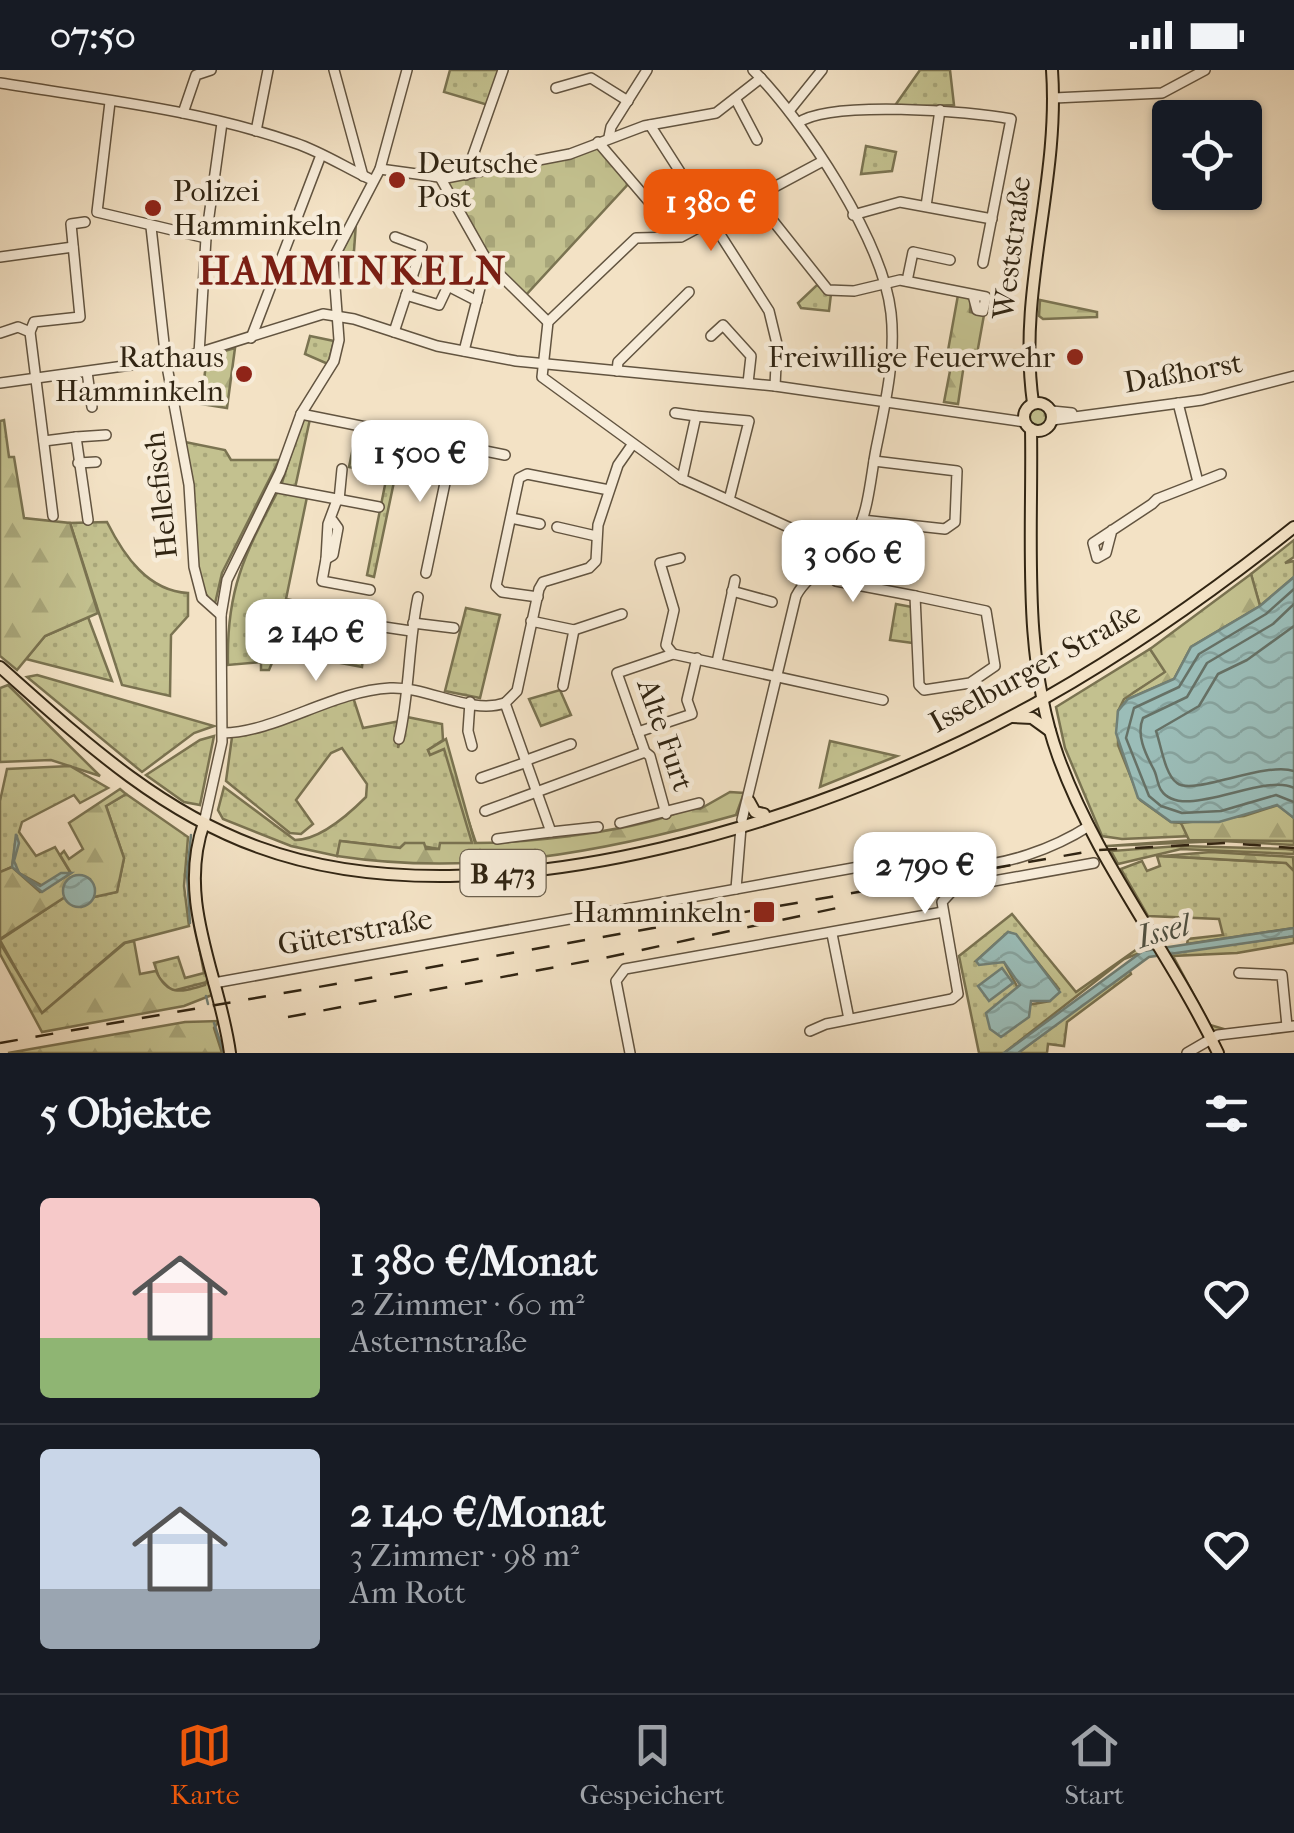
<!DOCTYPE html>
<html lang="de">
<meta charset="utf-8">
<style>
:root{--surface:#171b24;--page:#242831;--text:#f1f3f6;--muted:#9ea1a6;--line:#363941;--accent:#ea580c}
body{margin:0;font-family:"IM FELL French Canon",serif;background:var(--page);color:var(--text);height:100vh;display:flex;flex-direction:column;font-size:38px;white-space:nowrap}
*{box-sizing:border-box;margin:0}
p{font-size:32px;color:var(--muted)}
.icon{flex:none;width:55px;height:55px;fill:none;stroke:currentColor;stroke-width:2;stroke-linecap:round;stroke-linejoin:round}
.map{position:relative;height:983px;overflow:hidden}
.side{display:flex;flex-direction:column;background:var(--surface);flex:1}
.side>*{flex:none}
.fabs{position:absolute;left:1152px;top:30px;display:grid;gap:20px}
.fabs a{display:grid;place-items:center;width:110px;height:110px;border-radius:10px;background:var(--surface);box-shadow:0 2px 8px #0004;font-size:50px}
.price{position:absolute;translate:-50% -85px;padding:0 22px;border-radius:20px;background:#fff;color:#222;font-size:32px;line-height:65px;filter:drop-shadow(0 2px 5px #0008)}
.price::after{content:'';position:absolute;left:50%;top:60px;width:30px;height:22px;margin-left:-15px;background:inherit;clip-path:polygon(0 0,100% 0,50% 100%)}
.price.selected{background:var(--accent);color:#fff}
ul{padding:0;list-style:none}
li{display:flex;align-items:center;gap:30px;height:250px;padding:0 40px}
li+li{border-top:2px solid var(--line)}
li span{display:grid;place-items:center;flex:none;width:280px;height:200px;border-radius:10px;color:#555}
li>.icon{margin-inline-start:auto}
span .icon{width:120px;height:120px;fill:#fffc;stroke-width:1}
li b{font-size:42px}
h2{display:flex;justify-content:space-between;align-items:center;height:120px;padding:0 40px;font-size:42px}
.status{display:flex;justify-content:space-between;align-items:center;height:70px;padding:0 50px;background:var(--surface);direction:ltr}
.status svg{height:28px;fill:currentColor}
.dock{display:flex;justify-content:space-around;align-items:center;height:140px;border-top:2px solid var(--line);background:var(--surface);font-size:28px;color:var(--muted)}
.dock a{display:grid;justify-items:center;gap:5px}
.dock .selected{color:var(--accent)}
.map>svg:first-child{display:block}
.grass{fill:url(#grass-dots);stroke:#7a7351;stroke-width:2.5;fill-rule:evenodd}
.forest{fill:url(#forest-firs);stroke:#7a7351;stroke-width:2.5}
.cemetery{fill:url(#cemetery-stones);stroke:#7a7351;stroke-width:2.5}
.water{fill:url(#water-waves);stroke:#718076;stroke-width:2.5}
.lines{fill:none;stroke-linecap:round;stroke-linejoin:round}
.shore{stroke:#667166;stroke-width:2.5}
.stream{stroke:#718076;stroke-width:2.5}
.minor-casing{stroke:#625440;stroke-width:12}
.major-casing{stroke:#312513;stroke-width:14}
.minor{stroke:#f7ecd9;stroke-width:9}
.major{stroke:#f3e2c5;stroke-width:10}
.rail{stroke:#312513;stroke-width:2.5;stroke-dasharray:18 18;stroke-linecap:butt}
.poi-dot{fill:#8f2418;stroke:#f7ecd9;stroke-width:4}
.labels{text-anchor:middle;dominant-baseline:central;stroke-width:9;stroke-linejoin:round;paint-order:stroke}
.shield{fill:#f7ecd9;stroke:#6c614e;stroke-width:2.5}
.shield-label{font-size:28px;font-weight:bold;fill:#312513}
.poi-label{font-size:30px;fill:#312513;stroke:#f7ecd9;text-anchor:end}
.street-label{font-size:30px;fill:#312513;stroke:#f7ecd9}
.water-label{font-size:32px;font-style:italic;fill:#515345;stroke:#f7ecd9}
.district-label{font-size:40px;font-weight:bold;letter-spacing:2.5px;fill:#7a1f14;stroke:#f7ecd9}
</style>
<div class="status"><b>07:50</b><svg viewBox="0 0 49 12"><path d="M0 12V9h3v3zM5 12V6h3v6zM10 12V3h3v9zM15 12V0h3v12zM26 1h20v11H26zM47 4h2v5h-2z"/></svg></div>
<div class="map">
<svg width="1294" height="983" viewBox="0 0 1294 983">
<defs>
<pattern id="grass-dots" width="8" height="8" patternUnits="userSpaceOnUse" patternTransform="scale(2.5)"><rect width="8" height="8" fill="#c3c18f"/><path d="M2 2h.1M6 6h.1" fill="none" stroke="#a8a67a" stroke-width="1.8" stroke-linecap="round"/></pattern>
<pattern id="forest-firs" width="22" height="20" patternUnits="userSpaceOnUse" patternTransform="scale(2.5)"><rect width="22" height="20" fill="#c3c18f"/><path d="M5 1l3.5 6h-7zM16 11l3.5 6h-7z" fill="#a8a67a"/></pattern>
<pattern id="cemetery-stones" width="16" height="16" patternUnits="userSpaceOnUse" patternTransform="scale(2.5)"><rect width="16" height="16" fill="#c3c18f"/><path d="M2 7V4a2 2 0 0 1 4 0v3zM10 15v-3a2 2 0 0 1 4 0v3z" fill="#a8a67a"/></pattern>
<pattern id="water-waves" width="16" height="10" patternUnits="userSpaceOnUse" patternTransform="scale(2.5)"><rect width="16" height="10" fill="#9bbdb8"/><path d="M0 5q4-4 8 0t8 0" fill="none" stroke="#86a29d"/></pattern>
</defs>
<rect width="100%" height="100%" fill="#f3e2c5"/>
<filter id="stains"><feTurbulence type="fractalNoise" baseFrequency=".002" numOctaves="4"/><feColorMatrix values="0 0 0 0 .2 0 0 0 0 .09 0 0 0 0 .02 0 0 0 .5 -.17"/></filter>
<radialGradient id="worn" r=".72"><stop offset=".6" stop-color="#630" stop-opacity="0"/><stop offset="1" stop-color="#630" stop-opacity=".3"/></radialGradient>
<!-- grass -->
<g class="grass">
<path d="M450 0H500L488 35 444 22Z"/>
<path d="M920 0H950L954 35 894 37Z"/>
<path d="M866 76 896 82 892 101 861 104Z"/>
<path d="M356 153 354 181 345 188 350 196 337 208 340 186Z"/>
<path d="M817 215 831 224 829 241 801 238 798 233Z"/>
<path d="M310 266 334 271 328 294 305 284Z"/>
<circle cx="1039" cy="347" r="11"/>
<path d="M302 349H310L295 418 281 416Z"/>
<path d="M357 358 403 369 374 507 367 505 387 405 349 397Z"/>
<path d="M185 372 225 380 231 390H279L222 503 214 538 200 514Z"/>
<path d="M278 421 307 427 286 529 368 546 362 597 277 581 269 600H261V592L228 595C226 521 244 485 278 421Z"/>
<path d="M107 452C124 486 148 521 188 523V546L171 565 170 626 122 615 70 453Z"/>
<path d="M1294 470V487L1285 493 1294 491V507L1260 536 1251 504Z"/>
<path d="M896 534 912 537 913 573 890 570Z"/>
<path d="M466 538 500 545 480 628 445 621Z"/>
<path d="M88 547 112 611 26 589 45 566Z"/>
<path d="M1150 579 1166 602 1133 623 1118 641V675L1140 730 1171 752 1181 753 1191 766 1122 769 1102 766 1065 678 1056 637Z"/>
<path d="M37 605 214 656 194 663 142 702 27 607Z"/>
<path d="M8 615 100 706 51 690 0 692V618Z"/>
<path d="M560 620 571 645 541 656 529 629Z"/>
<path d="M353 627 363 658 400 651 398 678 407 647 442 654 443 670 428 680 430 684 444 678 476 773 439 779 405 773 400 778 341 771 337 786 291 776 223 749 218 740 224 717 295 770C320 770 349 744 366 727L367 714 342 678 331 683 296 730 313 754 301 764 290 763 226 711 232 667Z"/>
<path d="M214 666 200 735 184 732 146 705 200 670Z"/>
<path d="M830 671 897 686 820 717Z"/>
<path d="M70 696 108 718 80 733 74 725 22 752 19 762 36 786 55 777 70 802 43 816 19 803 13 791 17 765 12 797 0 802V731L7 699Z"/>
<path d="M126 724 188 767 184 816 189 856 124 873 41 944 0 870 65 827 81 837 94 827 117 822 124 788 106 736Z"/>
<path d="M1222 768 1294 771V775L1223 771 1107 776Z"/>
<path d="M1179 776 1286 779 1294 780V784L1181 779 1118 794 1111 781Z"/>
<path d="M1157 786 1287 793 1294 801V858L1187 874 1188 869 1223 865 1219 849 1148 846 1121 799 1142 791 1147 801 1160 796Z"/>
<path d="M1012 844 1076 922 1147 872 1155 877 1124 889 1004 983H979L959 886ZM1008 862 1016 865 1059 919 1050 931 1027 935 1004 892 976 891Z"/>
<path d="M1294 866V873L1237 883 1173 886 1210 955 1227 960 1211 961 1169 883Z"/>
<path d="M199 876 216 933 207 912 172 921 159 908 154 893 178 887 185 908 204 903Z"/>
<path d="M1129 899 1131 904 1067 952 1064 976 1048 974 1047 983H1018Z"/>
</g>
<!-- forest -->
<g class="forest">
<path d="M958 225 971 229 970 242 984 245 975 295 964 294 958 334 944 332 950 301 945 297Z"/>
<path d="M1040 230 1097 242V247L1043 249 1039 246Z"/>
<path d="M235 278 227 338 201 334 207 286Z"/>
<path d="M4 350 9 387H14L24 448 70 453 98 543 45 566 17 600 0 586V351Z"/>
<path d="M1251 504 1260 536 1191 577 1174 609 1128 629 1118 641 1124 629 1165 602 1150 579Z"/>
<path d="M446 669 475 773C529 773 641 761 691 737L700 739 730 722 744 723 736 745C604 782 474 807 337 786L340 771 400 778 405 773H424L426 779H439L440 773H472L444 679 430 685 428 680Z"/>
<path d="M120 719 126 724 106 736 124 788 117 822 94 827 90 809 74 806 69 810 65 827 0 869V802L12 797 40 822 71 803 60 785 64 781 69 789 83 779 69 753Z"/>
<path d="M1278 735 1294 748V771L1189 770 1181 753 1244 746Z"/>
<path d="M1211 782 1293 787 1294 801 1286 793 1163 786Z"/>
<path d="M134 871 140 904 156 901C168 927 181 922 205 915L207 910 212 925 184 936 42 962 0 884V873L42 943 125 873Z"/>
<path d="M219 951 214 958 222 983H8L185 952Z"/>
</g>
<!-- cemetery -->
<path class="cemetery" d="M597 76 631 111 525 226 496 199 446 110 571 88Z"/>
<!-- water -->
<g class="water">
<path d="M1294 507V748L1277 735 1219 752H1171L1138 728 1116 663 1118 641 1128 629 1174 609 1191 577 1260 536Z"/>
<path d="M16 764 19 773 14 791 19 803 40 816 61 803H71L42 822 12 797Z"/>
<circle cx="79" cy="821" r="16"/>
<path d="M1294 858V866L1288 867 1149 887 1018 983H1004L1143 881Z"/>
<path d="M1008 862 1016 864 1060 922 1050 931H1031L1029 947 1001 967 990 959 986 943 1020 915 1004 892 979 895 976 891Z"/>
<path d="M1002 898 1013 913 989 931 978 916Z"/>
</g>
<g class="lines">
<!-- shore -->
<g class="shore">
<path d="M1294 519 1266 544 1199 584 1179 617 1134 638 1126 668 1149 726 1161 736 1182 743 1221 741 1276 725 1294 732"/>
<path d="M1294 534 1273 554 1207 593 1187 627 1143 648C1136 664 1145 683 1153 698 1157 704 1157 714 1161 720 1182 753 1262 702 1294 718"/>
<path d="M1294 556 1247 590 1218 604 1199 636 1156 661C1161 675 1165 705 1177 713 1193 726 1265 691 1294 701"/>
</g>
<!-- stream -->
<g class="stream">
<path d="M190 853 187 804 191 765"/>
<path d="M206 926 208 934"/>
<path d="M214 953 224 983"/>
</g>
<!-- minor casing -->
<g class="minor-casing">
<g id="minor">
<path d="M334 0 363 106"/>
<path d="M0 13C98 29 201 40 295 73 322 82 346 98 372 110"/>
<path d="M556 18 591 8 628 31"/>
<path d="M1054 28 1162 23 1205 0"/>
<path d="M736 30 757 70"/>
<path d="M110 32 97 142 206 168"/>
<path d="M789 41 822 0"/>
<path d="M183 43 196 5 211 0"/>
<path d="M798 53C829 30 971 41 1011 49L983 193"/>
<path d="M650 55 769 241 777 274 775 316"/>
<path d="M256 61 268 0"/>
<path d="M609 67 611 57 647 0"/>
<path d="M598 72 657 141"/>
<path d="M823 91 681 167 636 168 548 252 542 307 682 409 797 461 836 511 915 526"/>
<path d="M380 99 446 108 570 84 644 56 716 43 761 8"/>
<path d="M466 105 503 0"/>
<path d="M441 109 489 194 548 252"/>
<path d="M752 133 762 137 828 220 854 221 900 210 986 227 983 241 977 240 973 225"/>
<path d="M926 136 940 40"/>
<path d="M853 145 900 132 992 149"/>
<path d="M151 157 166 291 189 415 194 497 202 528 221 545"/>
<path d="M0 187 73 177"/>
<path d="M907 211 913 182 950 190"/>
<path d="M406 225 439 235 448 216 477 231"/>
<path d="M394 262 422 177 395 167"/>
<path d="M0 263 18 257 30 262"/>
<path d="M711 266 723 255 751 286 748 313"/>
<path d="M251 268 321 85"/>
<path d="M464 281 480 218"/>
<path d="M199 284 206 168 222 53"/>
<path d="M617 301 618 292 689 222"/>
<path d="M87 302 92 337"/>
<path d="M0 313 182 288 323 244 354 249 437 276 516 291 775 316 1025 352"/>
<path d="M1178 333 1198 412"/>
<path d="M1052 341 1072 343"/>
<path d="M675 343 696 346"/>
<path d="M301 344 505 385"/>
<path d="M1052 350 1202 330 1294 306"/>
<path d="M76 367 106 365"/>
<path d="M44 371 76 367 88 450"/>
<path d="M78 393 96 392"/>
<path d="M682 409 696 346 749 351 729 430"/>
<path d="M273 417 379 437"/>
<path d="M339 430 342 399"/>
<path d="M53 446 30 262 34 252 80 247 71 154 85 152"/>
<path d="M511 448 540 454"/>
<path d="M862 450 945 459 955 452 957 401 874 391"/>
<path d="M333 451 338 458 333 485 326 489 328 454 337 430"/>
<path d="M557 457 596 466"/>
<path d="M1112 460 1106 483 1097 488 1093 473 1152 434 1157 429 1221 404"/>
<path d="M326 489 322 511 370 520"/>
<path d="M426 503 453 375"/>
<path d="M732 521 772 532"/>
<path d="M915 526 986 541 995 596 970 613 924 620 919 615Z"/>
<path d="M538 527 502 522 496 516 519 408 527 404 609 420"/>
<path d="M531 551 574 560 563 616"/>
<path d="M413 553 454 558"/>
<path d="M384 557 411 561"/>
<path d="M574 560 622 544"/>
<path d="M673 584 666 575 674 540 660 493 680 488"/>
<path d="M717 592 735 510"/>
<path d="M470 632 468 661 472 676"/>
<path d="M505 633 517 621 539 519 543 512 589 498 596 491 598 455 618 395 632 375"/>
<path d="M505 633 551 762 598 757"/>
<path d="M638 662 692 644 687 630 697 588"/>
<path d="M223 663C277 662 332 621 390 618 427 616 470 645 505 633"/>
<path d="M399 669C410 621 408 575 418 527"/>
<path d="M527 690 571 674"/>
<path d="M481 708 527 692"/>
<path d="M485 741 645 682"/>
<path d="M666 744 650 686 645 682 617 603 673 584 883 630"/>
<path d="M742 750 796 526C811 498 845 491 858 461 869 436 871 405 876 379 885 335 896 288 891 243 883 171 804 51 753 0"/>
<path d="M204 753 222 672 221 545 227 510 280 402 301 344 334 291 339 270 333 189 380 99 407 0"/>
<path d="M620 753 699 733"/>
<path d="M497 769 551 762"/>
<path d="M736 819 741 757"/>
<path d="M832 864 849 949"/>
<path d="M1239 903 1282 905 1287 956"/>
<path d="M214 913 914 787C929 790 946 797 961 797 1005 796 1053 779 1089 756"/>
<path d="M810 961 826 954 952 929 958 924 942 832 955 818 1094 793"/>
<path d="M630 983 616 911 625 899 943 842"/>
<path d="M1187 983 1218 965 1294 956"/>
</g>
</g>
<!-- major casing -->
<g class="major-casing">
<g id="major">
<circle cx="1038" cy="347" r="14"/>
<path d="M1033 333C1017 220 1060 112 1052 0"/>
<path d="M1031 359C1033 467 1021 583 1058 686 1096 792 1170 882 1218 983"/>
<path d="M0 597C79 667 156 740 258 777 489 862 840 745 1045 628 1133 578 1215 520 1294 457"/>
<path d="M1013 647 1032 648 1050 661"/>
<path d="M749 731 755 742 764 744"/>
<path d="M204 753C176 832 220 906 230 983"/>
</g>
</g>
<!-- minor -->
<use href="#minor" class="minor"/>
<!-- major -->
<use href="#major" class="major"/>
<!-- rail -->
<g class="rail">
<path d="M288 947 604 888 837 838"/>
<path d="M0 973 1097 780 1226 773 1294 778"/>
</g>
</g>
<!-- markers -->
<g class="poi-dot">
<circle cx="397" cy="110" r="10"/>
<circle cx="153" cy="138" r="10"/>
<circle cx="1075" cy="287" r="10"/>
<circle cx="244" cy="304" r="10"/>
<rect x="752" y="830" width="24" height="24" rx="5"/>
</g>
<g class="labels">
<!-- shield labels -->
<rect class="shield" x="460.5" y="780" width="85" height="46" rx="8"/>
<g class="shield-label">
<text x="503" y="803">B 473</text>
</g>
<!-- poi labels -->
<g class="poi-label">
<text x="417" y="93" text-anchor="start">Deutsche<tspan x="417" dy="34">Post</tspan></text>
<text x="173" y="121" text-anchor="start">Polizei<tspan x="173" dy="34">Hamminkeln</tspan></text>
<text x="224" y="287">Rathaus<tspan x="224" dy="34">Hamminkeln</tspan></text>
<text x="1055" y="287">Freiwillige Feuerwehr</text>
<text x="742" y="842">Hamminkeln</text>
</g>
<!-- street labels -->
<g class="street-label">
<text transform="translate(1012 178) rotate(-83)">Weststraße</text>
<text transform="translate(1183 303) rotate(-10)">Daßhorst</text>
<text transform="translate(161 425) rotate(-96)">Hellefisch</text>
<text transform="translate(1035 598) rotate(-29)">Isselburger Straße</text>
<text transform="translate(665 665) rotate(71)">Alte Furt</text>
<text transform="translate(355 862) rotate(-10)">Güterstraße</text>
</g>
<!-- water labels -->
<g class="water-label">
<text transform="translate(1163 861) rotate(-15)">Issel</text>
</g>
<!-- district labels -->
<g class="district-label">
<text x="353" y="201">HAMMINKELN</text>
</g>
</g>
<rect width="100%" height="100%" filter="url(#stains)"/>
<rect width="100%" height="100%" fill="url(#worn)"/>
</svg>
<div class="fabs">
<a><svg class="icon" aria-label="locate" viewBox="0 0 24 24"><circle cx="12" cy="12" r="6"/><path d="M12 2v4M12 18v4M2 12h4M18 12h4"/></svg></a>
</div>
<b class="price selected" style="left:711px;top:184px">1 380 €</b>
<b class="price" style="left:420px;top:435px">1 500 €</b>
<b class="price" style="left:853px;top:535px">3 060 €</b>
<b class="price" style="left:316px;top:614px">2 140 €</b>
<b class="price" style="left:925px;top:847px">2 790 €</b>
</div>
<section class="side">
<h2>5 Objekte<svg class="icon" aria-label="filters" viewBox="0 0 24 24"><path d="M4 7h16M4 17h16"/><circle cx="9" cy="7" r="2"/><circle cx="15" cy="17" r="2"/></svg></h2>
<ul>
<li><span style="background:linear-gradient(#f6c9c9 70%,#8fb573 0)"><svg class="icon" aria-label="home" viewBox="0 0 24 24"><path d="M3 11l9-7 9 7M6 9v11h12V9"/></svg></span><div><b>1 380 €/Monat</b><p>2 Zimmer · 60 m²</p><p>Asternstraße</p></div><svg class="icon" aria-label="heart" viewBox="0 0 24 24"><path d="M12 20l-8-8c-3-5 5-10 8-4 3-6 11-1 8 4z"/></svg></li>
<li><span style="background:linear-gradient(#c9d6e8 70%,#9aa5b1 0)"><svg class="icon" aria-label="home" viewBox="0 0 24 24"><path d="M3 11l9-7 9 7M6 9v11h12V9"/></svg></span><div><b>2 140 €/Monat</b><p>3 Zimmer · 98 m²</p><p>Am Rott</p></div><svg class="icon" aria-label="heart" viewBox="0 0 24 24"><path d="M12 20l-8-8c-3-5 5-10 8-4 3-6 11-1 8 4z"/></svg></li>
</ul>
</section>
<nav class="dock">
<a class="selected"><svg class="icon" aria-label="map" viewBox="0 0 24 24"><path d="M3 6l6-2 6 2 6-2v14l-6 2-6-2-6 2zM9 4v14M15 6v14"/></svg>Karte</a>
<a><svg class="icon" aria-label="saved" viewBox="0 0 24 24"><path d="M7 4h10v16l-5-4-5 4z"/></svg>Gespeichert</a>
<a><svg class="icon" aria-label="home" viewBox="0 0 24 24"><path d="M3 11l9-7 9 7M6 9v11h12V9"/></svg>Start</a>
</nav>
